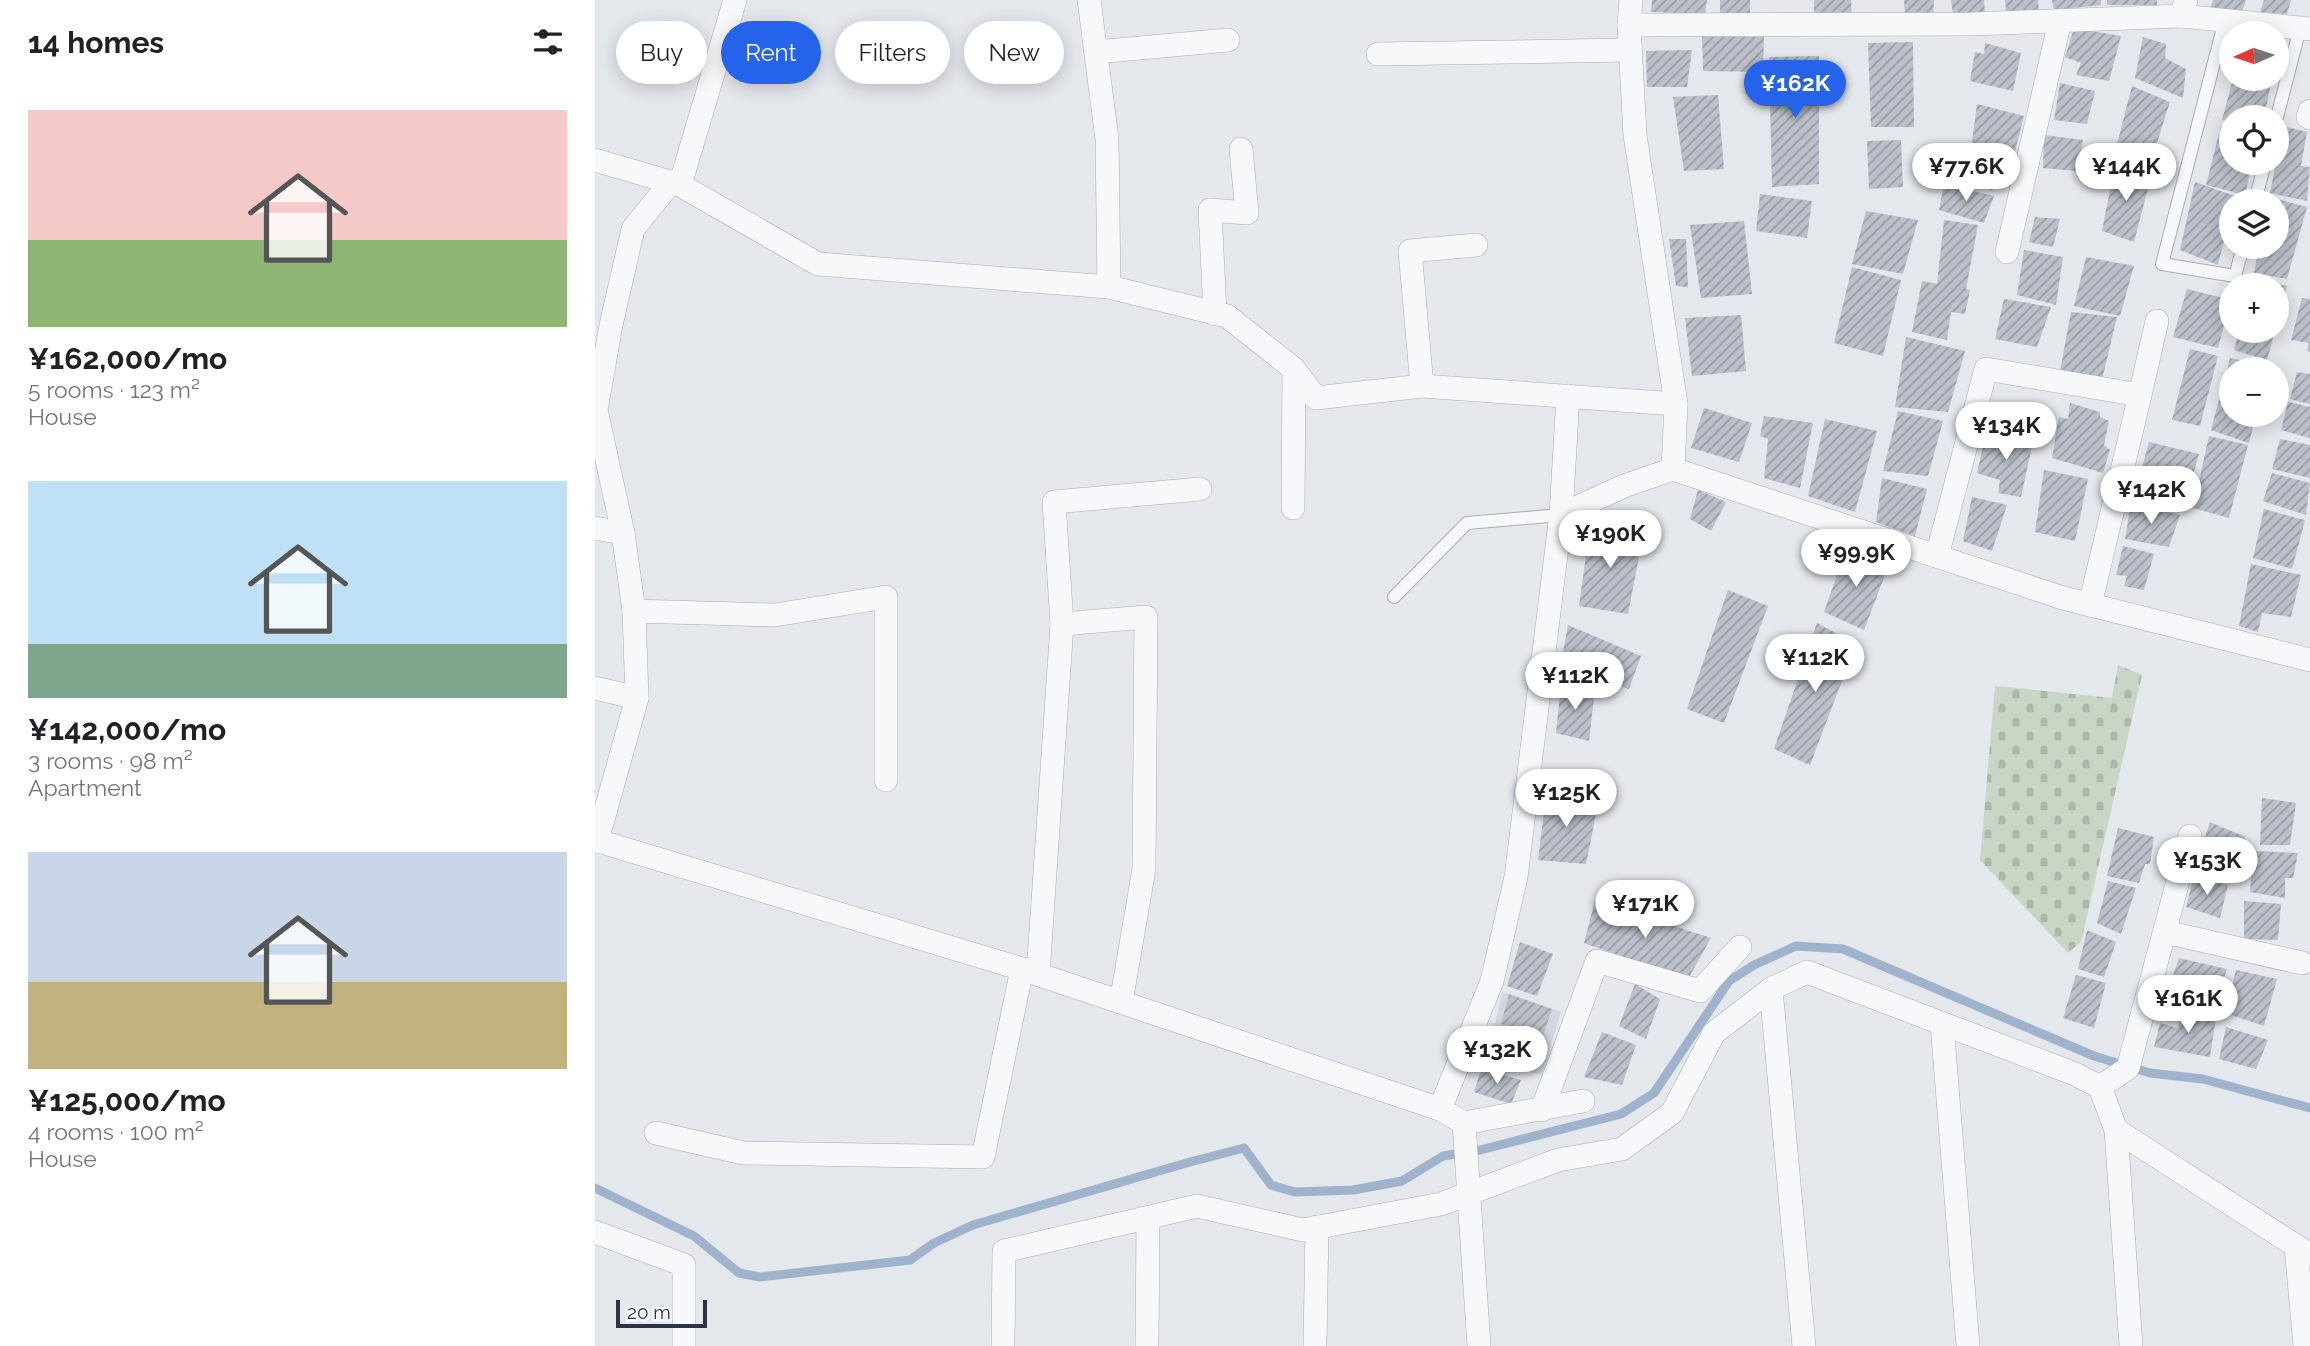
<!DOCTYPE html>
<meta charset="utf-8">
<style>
:root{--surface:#fff;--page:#f6f6f6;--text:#202124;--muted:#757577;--accent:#2563eb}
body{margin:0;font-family:Raleway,sans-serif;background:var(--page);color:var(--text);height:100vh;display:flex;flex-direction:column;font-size:26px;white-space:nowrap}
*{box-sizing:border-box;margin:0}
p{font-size:23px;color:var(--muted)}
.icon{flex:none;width:38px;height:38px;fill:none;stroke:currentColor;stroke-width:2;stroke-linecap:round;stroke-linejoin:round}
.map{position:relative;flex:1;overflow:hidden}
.sheet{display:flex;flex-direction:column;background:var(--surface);width:595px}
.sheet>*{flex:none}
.banner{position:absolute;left:21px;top:21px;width:665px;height:63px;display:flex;gap:14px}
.needle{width:46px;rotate:267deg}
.fabs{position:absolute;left:1624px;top:21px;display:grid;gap:14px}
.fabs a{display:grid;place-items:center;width:70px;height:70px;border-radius:50%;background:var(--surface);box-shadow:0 4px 18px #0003;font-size:35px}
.scale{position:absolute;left:21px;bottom:18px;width:91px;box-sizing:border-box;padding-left:7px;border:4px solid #2b3445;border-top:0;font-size:19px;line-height:24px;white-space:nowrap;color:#2b3445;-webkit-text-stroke:5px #f4f6f9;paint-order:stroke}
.price{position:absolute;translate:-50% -60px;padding:0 16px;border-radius:24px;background:#fff;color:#222;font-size:23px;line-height:46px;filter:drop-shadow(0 2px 4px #0008)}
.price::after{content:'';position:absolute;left:50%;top:42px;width:21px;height:16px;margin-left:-10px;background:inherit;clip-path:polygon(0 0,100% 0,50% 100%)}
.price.on{background:var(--accent);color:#fff}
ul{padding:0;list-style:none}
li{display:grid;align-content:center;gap:14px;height:371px;padding:0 28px}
li span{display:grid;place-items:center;height:217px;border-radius:0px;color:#555}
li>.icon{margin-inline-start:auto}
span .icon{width:126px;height:126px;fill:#fffc;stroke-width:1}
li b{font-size:30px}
h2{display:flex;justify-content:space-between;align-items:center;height:84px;padding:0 28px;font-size:30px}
.tag{padding:0 24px;border-radius:32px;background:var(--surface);box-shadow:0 4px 18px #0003;font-size:24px;line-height:63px}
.tag.on{background:var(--accent);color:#fff}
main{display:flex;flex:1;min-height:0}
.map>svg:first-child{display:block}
.built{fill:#d2d6de}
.cemetery{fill:url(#cemetery-stones)}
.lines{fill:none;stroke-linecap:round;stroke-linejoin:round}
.stream{stroke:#9fb4cc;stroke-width:9}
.building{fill:url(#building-hatch)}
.service-casing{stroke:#a9aeb7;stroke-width:14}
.minor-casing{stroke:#a9aeb7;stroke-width:24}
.service{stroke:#f7f8fa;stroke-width:12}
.minor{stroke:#f7f8fa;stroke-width:23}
</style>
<main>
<section class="sheet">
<h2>14 homes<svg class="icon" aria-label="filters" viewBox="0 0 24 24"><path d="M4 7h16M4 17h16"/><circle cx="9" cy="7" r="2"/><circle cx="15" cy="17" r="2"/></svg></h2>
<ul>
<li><span style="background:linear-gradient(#f6c9c9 60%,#8fb573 0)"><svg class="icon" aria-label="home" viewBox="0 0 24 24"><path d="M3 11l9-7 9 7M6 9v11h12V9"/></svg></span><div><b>¥162,000/mo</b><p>5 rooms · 123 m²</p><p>House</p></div></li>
<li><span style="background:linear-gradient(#bfe0f5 75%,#7fa58c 0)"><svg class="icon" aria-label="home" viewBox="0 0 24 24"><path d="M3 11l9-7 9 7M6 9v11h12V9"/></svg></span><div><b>¥142,000/mo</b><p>3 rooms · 98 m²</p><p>Apartment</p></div></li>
<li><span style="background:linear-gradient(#c9d6e8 60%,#c2b280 0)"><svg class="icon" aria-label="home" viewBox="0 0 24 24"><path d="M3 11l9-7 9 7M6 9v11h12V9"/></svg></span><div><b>¥125,000/mo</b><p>4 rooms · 100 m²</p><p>House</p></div></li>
</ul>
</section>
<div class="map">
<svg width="1715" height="1346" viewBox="0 0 1715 1346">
<defs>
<pattern id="cemetery-stones" width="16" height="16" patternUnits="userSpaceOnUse" patternTransform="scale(1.75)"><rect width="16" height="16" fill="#c9d6c5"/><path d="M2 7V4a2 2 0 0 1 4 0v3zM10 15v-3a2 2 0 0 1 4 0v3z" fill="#adb8ab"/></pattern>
<pattern id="building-hatch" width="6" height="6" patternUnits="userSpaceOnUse" patternTransform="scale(1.75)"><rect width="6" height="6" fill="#bbc0ca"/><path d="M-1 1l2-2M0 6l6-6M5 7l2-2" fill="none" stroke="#989da6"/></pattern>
</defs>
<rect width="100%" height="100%" fill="#e4e7ec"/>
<!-- built -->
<path class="built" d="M908 992 966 1012 947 1075 890 1062Z"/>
<!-- cemetery -->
<path class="cemetery" d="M1523 665 1547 675 1486 942 1473 953 1385 860 1400 686 1517 698Z"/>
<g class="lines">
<!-- stream -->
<path class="stream" d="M0 1188 99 1236 144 1273 165 1277 315 1260 339 1243 378 1225 595 1162 649 1148 676 1185 700 1192 758 1190 807 1181 848 1156 885 1150 1026 1114 1059 1093 1134 981 1159 965 1201 946 1248 949 1499 1056 1555 1073 1608 1079 1715 1108"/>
</g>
<!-- building -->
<g class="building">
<path d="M1057 0H1112L1110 14 1056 12Z"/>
<rect x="1125" y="0" width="30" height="18"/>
<path d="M1219 0H1256L1257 17 1219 16Z"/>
<path d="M1309 0H1339L1338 18 1310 16Z"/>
<path d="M1356 0H1389L1390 15 1358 14Z"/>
<path d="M1410 0H1443L1444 10 1411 13Z"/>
<path d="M1457 0H1506V5L1459 10Z"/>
<rect x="1512" y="0" width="50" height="5"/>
<path d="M1618 0H1651L1646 14 1615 9Z"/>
<path d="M1669 0H1696L1692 14 1665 12Z"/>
<path d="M1479 28 1526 36 1514 81 1481 75 1486 63 1470 57Z"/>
<path d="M1107 36 1169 37 1168 72 1108 71Z"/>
<path d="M1548 37 1571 44 1570 58 1591 69 1588 98 1540 78Z"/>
<path d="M1318 42 1319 127H1276L1273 43Z"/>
<path d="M1390 43 1426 53 1418 91 1375 81 1380 52 1389 54Z"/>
<path d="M1097 50 1092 87H1052L1051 51Z"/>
<path d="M1224 56V184L1177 187 1174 57Z"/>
<path d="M1638 79H1677L1669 117H1636V123L1627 120Z"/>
<path d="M1465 83 1500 91 1492 124 1459 120Z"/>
<path d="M1537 86 1575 102 1554 168 1520 152Z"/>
<path d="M1123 95 1129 169 1089 171 1078 97Z"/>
<path d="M1382 104 1429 116 1418 159 1376 149Z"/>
<path d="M1626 126 1636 130V163H1657L1650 195 1611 185Z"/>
<path d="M1688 126 1712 132 1706 166 1715 167 1712 201 1675 193Z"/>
<path d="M1449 135 1488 140 1482 171 1448 168Z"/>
<path d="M1306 140 1308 187 1274 189 1272 141Z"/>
<path d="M1356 150 1406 161 1397 190 1351 179Z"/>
<path d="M1520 164 1556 177 1539 242 1507 231Z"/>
<path d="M1600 182 1640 196 1639 201H1636V213L1623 265 1585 250Z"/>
<path d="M1349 184 1399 196 1389 223 1344 210Z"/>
<path d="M1165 194 1217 201 1212 238 1161 231Z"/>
<path d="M1674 197 1712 207 1692 279 1659 273 1664 247H1682V201H1674Z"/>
<path d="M1271 211 1323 220 1308 274 1257 264Z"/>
<path d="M1440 217 1465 219 1458 247 1434 242Z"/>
<path d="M1349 220 1383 225 1371 289 1375 290 1370 314 1356 312 1352 340 1317 332 1327 281 1342 284Z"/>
<path d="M1149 221 1157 294 1106 298 1095 225Z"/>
<path d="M1074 239H1091L1093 287 1081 286Z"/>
<path d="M1429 250 1468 257 1461 305 1422 295Z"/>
<path d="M1491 257 1539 266 1525 316 1479 306Z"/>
<path d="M1257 267 1306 280 1288 356 1239 343Z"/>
<path d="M1656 278 1692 286 1683 320 1682 285H1654Z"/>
<path d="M1592 289 1636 300 1623 348 1578 337Z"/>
<path d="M1707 298 1715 299V352L1712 351 1714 343 1696 340Z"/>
<path d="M1409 299 1456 307 1442 347 1400 339Z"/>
<path d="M1476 312 1522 317 1507 380 1465 371Z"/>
<path d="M1146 315 1151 371 1097 376 1090 318Z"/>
<path d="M1644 331H1680L1672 360 1639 350Z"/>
<path d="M1311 337 1370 351 1353 412 1300 407Z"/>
<path d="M1595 349 1623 356 1605 426 1577 420Z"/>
<path d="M1635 358 1674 366 1673 369H1636V415H1661L1654 443 1616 430Z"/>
<path d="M1702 372 1715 374V404L1695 399Z"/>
<path d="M1693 402 1715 407V438L1686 430Z"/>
<path d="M1475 403 1505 412V417L1514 421 1509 445 1515 450 1508 473 1457 458 1464 417 1473 419Z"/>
<path d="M1109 408 1157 423 1144 462 1096 448Z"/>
<path d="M1303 411 1348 421 1333 476 1288 471Z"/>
<path d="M1169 416 1218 423 1205 488 1169 478 1173 439 1165 436Z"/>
<path d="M1230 419 1282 431 1260 512 1213 496Z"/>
<path d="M1391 433 1438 442 1426 497 1403 493 1405 480 1382 473Z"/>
<path d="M1614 436 1653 445 1634 518 1598 508Z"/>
<path d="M1685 439 1715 445V478L1677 469Z"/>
<path d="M1554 442 1604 454 1594 489 1545 474Z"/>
<path d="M1449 470 1493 479 1480 541 1440 532Z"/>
<path d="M1677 473 1715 483 1711 515 1668 501Z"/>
<path d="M1287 478 1332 489 1320 536 1281 522Z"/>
<path d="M1103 490 1131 502 1116 531 1095 519Z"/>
<path d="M1377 497 1412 505 1397 551 1368 541Z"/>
<path d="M1536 503 1585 515 1574 547 1530 539Z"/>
<path d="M1669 509 1710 520 1697 569 1658 558Z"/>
<path d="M995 526 1048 536 1033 614 984 606Z"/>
<path d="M1528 546 1559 554 1549 590 1529 586 1532 576 1521 575Z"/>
<path d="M1251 549 1293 567 1269 630 1229 612Z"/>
<path d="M1656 564 1706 575 1696 617 1667 613 1663 632 1644 626Z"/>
<path d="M1133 590 1173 606 1129 723 1092 709Z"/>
<path d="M1222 623 1261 644 1215 765 1179 749Z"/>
<path d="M973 625 1046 656 1034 689 965 669Z"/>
<path d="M966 684 1000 689 994 741 961 733Z"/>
<path d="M952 789 981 792 982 805 1002 809 991 864 943 860Z"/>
<path d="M1667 798 1701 803 1695 845H1665Z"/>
<path d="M1615 822 1650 837 1638 879 1602 862Z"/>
<path d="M1523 828 1559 837 1555 864H1550L1544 883 1512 876Z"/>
<path d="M1658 851 1703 853 1698 878H1690V898L1655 892Z"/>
<path d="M1599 876 1633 885 1625 918 1591 907Z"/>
<path d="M1513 881 1541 888 1526 934 1502 923Z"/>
<path d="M1000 900 1116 938 1093 979 989 943Z"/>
<path d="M1649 901 1686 904 1683 940 1649 939Z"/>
<path d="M1492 930 1521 942 1509 977 1483 969Z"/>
<path d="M925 942 958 954 942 996 912 986Z"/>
<path d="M1584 958 1632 969 1617 1014 1569 1002Z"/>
<path d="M1641 970 1682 979 1669 1026 1630 1013Z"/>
<path d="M1481 975 1511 983 1499 1028 1468 1018Z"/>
<path d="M1040 984 1065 999 1051 1039 1024 1026Z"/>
<path d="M914 994 957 1009 948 1036 906 1024Z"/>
<path d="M1587 1009 1621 1018 1615 1057 1559 1047 1565 1023 1583 1028Z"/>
<path d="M1631 1027 1673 1040 1661 1069 1624 1059Z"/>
<path d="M1007 1032 1041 1045 1027 1085 989 1077Z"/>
<path d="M886 1069 926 1080 916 1104 879 1092Z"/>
</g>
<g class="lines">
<!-- service casing -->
<g class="service-casing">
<g id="service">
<path d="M1630 20 1567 264 1640 276 1648 247"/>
<path d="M1682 117 1705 28"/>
<path d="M1660 201 1670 163"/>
<path d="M799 597 872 523 966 515"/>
</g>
</g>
<!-- minor casing -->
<g class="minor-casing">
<g id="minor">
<path d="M494 0 512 139 514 287"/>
<path d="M1586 16 1715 29"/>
<path d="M1034 25 1377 24 1586 16 1591 0"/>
<path d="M501 52 633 40"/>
<path d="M783 54 1035 50"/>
<path d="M1715 111 1713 117 1715 118"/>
<path d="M0 160 85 185 140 0"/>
<path d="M85 185 223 264 514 287 632 316 699 369 721 398 827 386 1081 404"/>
<path d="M1412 252 1465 21"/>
<path d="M620 314 615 210 652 213 646 149"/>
<path d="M827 386 815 251 881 245"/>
<path d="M1545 395 1562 321"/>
<path d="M1078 469 1468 598 1715 660"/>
<path d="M698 508 699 369"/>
<path d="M966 515 973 396"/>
<path d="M0 528 28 533 1 410 16 325 38 229 76 182"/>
<path d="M28 533 39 611 42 698"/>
<path d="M1342 556 1391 369 1545 395 1495 605"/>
<path d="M39 611 180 615 291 597V780"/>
<path d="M467 624 551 617 549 869 526 1002"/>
<path d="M0 688 42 698 2 841"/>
<path d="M0 840 427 969 845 1109"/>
<path d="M1570 932 1707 963"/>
<path d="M443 974 467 624 459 502 605 489"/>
<path d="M1176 989 1209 1346"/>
<path d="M1347 1024 1373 1346"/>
<path d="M1505 1087 1533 1068 1595 836"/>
<path d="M947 1110 1002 961 1105 991 1145 947"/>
<path d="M869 1123 988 1101"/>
<path d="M1521 1130 1715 1255"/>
<path d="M61 1133 148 1153 388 1157 427 969"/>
<path d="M0 1232 89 1265V1346"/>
<path d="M1701 1246 1710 1346"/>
<path d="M408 1346 409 1251 602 1206 708 1230 846 1204 963 1160 1027 1149 1077 1113 1119 1033 1176 989 1212 972 1480 1074 1505 1087 1521 1130 1536 1346"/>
<path d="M552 1346 553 1219"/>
<path d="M720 1346 722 1227"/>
<path d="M884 1346 869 1123 845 1109 897 981 921 877 966 515 1029 486 1078 469 1081 404 1040 135 1034 25 1036 0"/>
</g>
</g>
<!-- service -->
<use href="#service" class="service"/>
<!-- minor -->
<use href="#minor" class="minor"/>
</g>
</svg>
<div class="fabs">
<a><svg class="needle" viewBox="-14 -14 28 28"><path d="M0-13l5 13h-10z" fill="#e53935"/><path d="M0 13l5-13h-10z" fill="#757577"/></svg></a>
<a><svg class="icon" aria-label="locate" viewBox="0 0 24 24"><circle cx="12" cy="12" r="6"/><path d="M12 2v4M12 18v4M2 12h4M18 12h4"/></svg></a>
<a><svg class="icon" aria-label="layers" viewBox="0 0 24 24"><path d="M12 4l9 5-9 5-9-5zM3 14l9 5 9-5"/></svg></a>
<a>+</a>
<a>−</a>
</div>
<div class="scale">20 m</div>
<b class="price on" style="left:1200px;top:120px">¥162K</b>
<b class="price" style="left:1371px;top:203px">¥77.6K</b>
<b class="price" style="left:1531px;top:203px">¥144K</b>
<b class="price" style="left:1411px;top:462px">¥134K</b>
<b class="price" style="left:1556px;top:526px">¥142K</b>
<b class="price" style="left:1015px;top:570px">¥190K</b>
<b class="price" style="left:1261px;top:589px">¥99.9K</b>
<b class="price" style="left:1220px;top:694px">¥112K</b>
<b class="price" style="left:980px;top:712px">¥112K</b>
<b class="price" style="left:971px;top:829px">¥125K</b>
<b class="price" style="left:1612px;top:897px">¥153K</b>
<b class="price" style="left:1050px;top:940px">¥171K</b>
<b class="price" style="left:1593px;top:1035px">¥161K</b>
<b class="price" style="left:902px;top:1086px">¥132K</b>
<div class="banner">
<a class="tag">Buy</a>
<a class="tag on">Rent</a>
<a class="tag">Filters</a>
<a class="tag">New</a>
</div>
</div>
</main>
